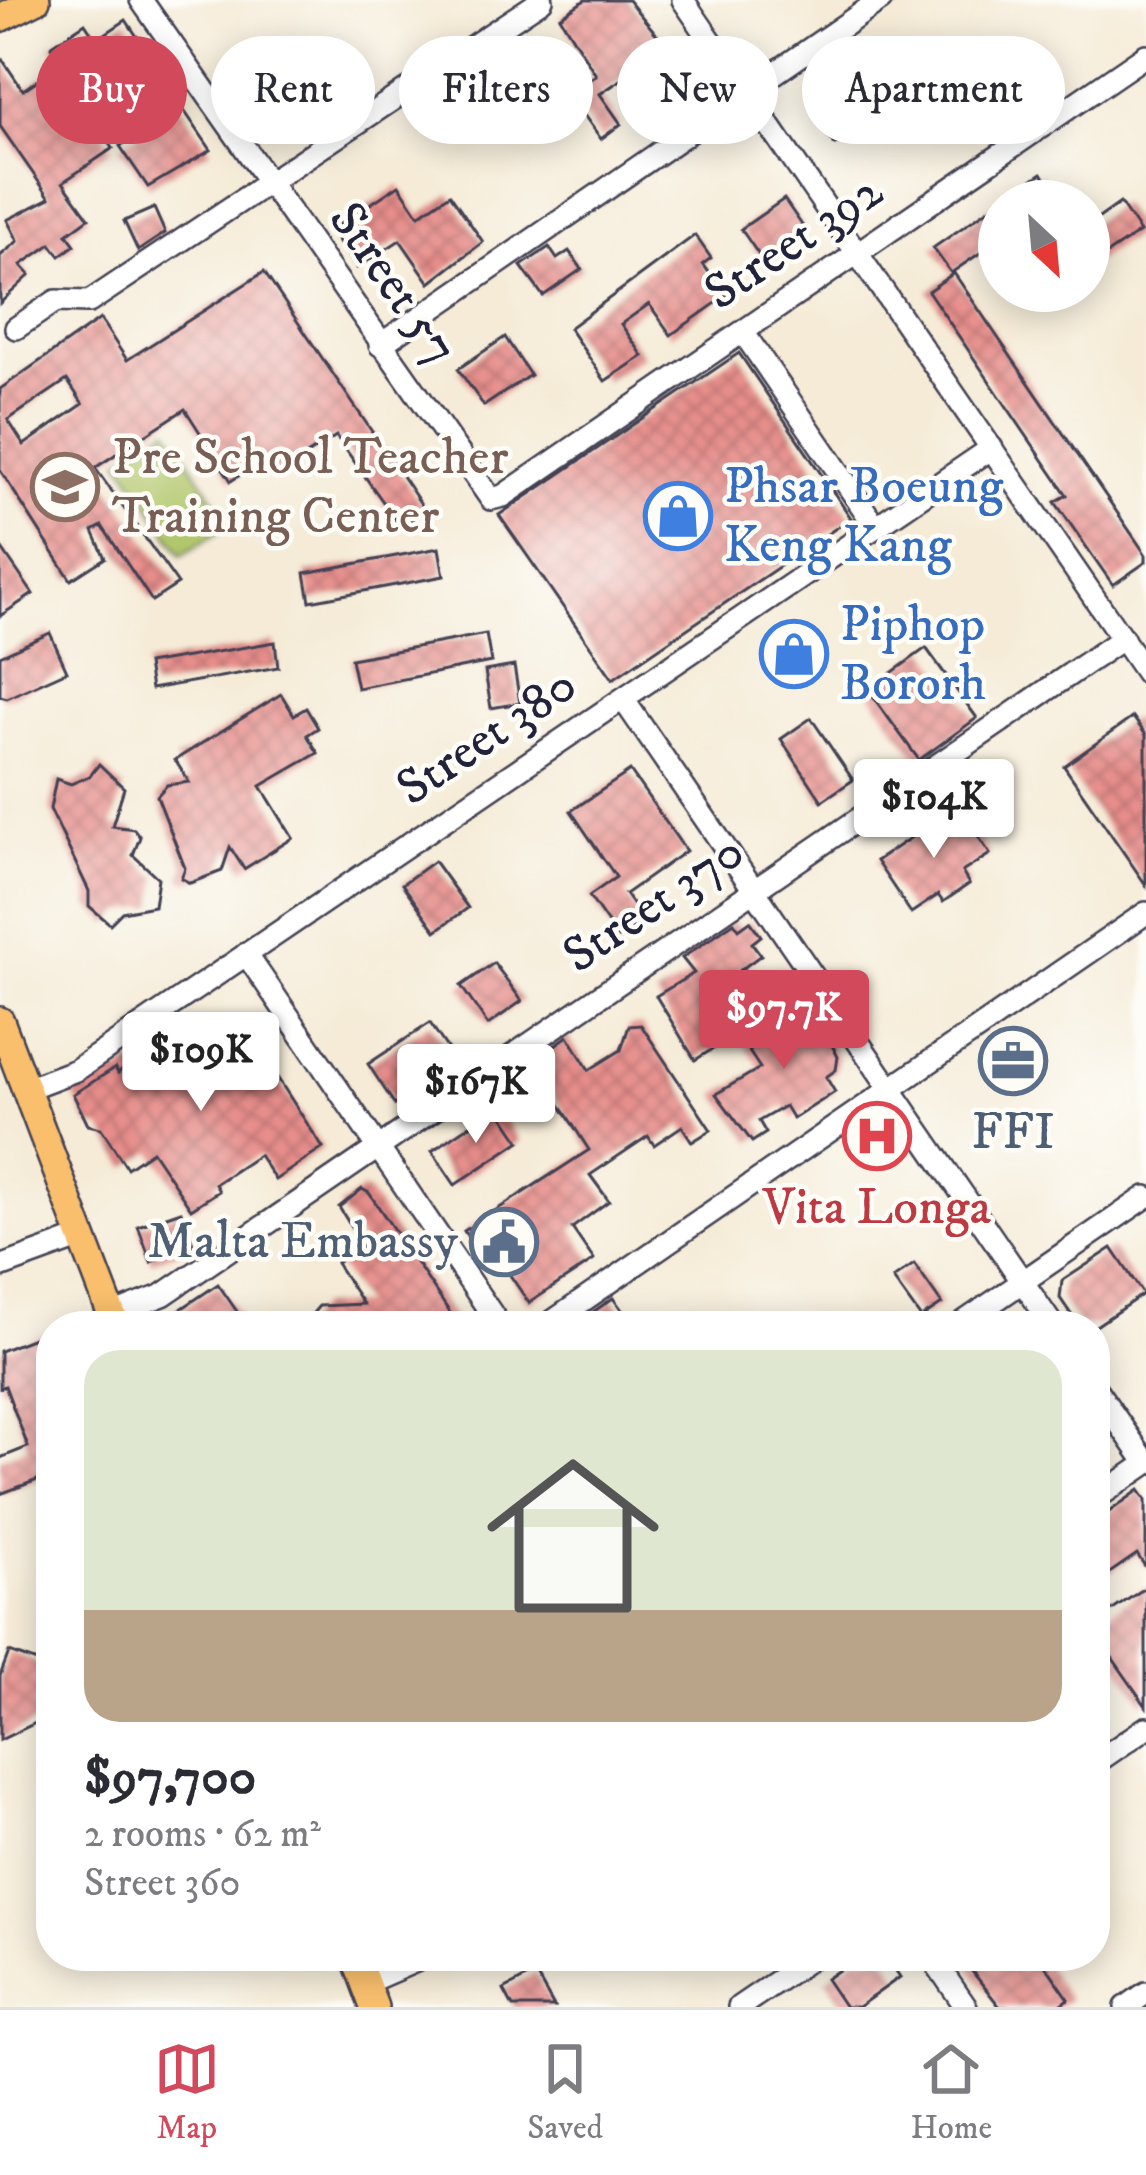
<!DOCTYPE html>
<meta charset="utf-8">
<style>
:root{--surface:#fff;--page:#f2f2f3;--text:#2b2b33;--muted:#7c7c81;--line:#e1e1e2;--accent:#d1495b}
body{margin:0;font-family:"IM FELL DW Pica",serif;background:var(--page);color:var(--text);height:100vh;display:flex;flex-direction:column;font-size:45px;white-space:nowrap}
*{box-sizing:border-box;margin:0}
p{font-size:39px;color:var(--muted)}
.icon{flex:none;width:66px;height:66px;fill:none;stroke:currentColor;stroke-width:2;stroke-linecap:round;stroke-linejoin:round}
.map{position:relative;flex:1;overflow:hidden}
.side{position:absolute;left:36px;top:1311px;width:1074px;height:660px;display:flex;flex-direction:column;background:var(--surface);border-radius:48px;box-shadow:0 6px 30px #0003}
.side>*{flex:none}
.top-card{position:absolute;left:36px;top:36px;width:1074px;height:108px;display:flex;gap:24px}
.needle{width:78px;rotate:154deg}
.fabs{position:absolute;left:978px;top:180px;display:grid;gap:24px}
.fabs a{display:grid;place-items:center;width:132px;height:132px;border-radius:50%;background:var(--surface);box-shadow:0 6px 30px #0003;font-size:60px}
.price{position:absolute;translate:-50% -102px;padding:0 27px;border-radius:12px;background:#fff;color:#222;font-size:39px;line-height:78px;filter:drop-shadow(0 3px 6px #0008)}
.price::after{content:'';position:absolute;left:50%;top:72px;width:36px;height:27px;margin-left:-18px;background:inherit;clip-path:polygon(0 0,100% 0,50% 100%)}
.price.current{background:var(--accent);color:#fff}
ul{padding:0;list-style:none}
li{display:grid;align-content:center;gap:24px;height:636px;padding:0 48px}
li span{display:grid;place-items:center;height:372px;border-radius:36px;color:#555}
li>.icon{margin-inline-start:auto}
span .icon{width:216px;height:216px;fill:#fffc;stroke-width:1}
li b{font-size:51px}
.chip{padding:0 42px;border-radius:54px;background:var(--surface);box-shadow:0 6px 30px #0003;font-size:42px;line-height:108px}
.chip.current{background:var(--accent);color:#fff}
.dock{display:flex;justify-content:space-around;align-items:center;height:168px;border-top:3px solid var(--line);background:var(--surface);font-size:33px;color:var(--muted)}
.dock a{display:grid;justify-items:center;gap:6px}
.dock .current{color:var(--accent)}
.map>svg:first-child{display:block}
.garden{fill:#b2c76c;stroke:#6a7454;stroke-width:3}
.building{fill:url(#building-cross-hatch);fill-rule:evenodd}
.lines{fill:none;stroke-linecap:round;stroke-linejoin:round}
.minor-casing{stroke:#424052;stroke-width:26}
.major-casing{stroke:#424052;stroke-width:32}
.minor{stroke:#fff;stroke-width:21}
.major{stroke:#f9bf6d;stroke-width:27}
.labels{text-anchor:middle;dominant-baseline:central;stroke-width:9;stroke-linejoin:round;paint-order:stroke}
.street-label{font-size:51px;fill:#22223b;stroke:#fdfcf7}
.education-label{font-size:51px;fill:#785e54;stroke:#fdfcf7;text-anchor:start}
.shop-label{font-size:51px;fill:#366cbe;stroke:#fdfcf7;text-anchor:start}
.service-label{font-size:51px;fill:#4e5e75;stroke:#fdfcf7}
.health-label{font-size:51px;fill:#be3a42;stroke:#fdfcf7}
</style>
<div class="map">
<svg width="1146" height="2007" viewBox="0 0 1146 2007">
<defs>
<pattern id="building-cross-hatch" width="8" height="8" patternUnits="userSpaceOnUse" patternTransform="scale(3)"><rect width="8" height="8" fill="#e78e8b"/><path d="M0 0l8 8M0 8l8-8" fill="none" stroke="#bb7473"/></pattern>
</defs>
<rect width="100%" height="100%" fill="#fdfcf7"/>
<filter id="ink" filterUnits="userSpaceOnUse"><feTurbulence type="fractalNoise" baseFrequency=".00833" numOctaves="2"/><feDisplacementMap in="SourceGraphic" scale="24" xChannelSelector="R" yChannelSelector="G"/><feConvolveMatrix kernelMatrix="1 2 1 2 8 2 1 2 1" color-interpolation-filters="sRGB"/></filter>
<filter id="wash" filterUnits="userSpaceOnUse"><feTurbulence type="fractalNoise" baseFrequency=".004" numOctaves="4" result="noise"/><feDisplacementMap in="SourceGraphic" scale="48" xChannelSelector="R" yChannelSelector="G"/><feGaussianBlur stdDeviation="2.7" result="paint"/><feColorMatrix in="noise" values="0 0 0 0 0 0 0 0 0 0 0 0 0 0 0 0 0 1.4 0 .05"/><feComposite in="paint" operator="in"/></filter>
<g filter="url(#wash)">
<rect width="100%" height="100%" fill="#f5ebd7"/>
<!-- garden -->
<path class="garden" d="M168 428 230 524 182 555 120 460Z"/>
<g id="blocks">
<!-- building -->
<g class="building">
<path d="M585 0H628L668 48 600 94 621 124 601 139 569 94 596 75 560 17Z"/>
<path d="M126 20 148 53 120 72 106 51 65 79 113 148 63 182 89 218 67 234 75 245 60 256 51 244 21 265 30 275 0 303V256L18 241 7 220 50 198 0 126V56L23 90 63 63 51 46 85 23 96 40Z"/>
<path d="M884 77 900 101 835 145 818 121Z"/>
<path d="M181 106 211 150 148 187 120 146Z"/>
<path d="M1042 173 1061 201H1001L1020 188Z"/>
<path d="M399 185 419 215 450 194 483 242 430 283 400 240 357 268 331 230Z"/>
<path d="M784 199 806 231 763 261 741 229Z"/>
<path d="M999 202V240L951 273 933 248Z"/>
<path d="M1120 203 1140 232 1089 266V225Z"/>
<path d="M154 208 165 233 138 251 124 221Z"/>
<path d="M695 235 711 258 703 264 726 296 671 335 649 304 621 324 643 356 605 381 569 328Z"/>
<path d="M549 247 557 259 569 251 582 269 543 296 521 266Z"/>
<path d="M264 272 425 510 401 527 336 436 276 475 265 459 231 481 185 409 95 468 178 584 152 601 102 526 93 531 105 558 71 580 0 470V389L100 319 127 360ZM67 380 83 404 24 445 8 420Z"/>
<path d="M954 273 1146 555V562L1113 585 1055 502 1067 495 928 291Z"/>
<path d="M505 337 530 375 484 406 458 369Z"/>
<path d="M739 353 851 518 613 679 499 515Z"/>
<path d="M0 546 33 594 0 616Z"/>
<path d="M439 548 444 576 310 601 305 573Z"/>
<path d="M50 633 67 671 7 698 0 696V656Z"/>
<path d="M486 634 491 662 357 688 351 659Z"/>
<path d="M275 642 278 667 151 689 147 664Z"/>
<path d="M926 648 977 718 919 760 868 690Z"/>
<path d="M514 666 520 703 491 708 485 671Z"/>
<path d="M281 694 294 715 306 708 318 728 307 735 318 753 261 786 293 838 244 869 230 847 222 871 190 883 181 878 185 868 157 796 167 785 189 782 175 760Z"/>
<path d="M1133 717 1146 735V885L1064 766Z"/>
<path d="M811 718 853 780 822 801 781 739Z"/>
<path d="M99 764 124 788 112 826 134 829 140 837 133 855 158 878 154 906 122 912 110 924 89 906V891L50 809 56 779 71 784 90 776Z"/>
<path d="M630 771 686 851 625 894 643 920 618 938 589 896 616 877 571 811Z"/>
<path d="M958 806 990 854 962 872 969 884 943 902 938 895 911 913 876 861Z"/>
<path d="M434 861 468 908 436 931 402 884Z"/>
<path d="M750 921 761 936 752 943 761 955 705 996 731 1038 695 1060 656 996 694 973 682 958 734 922 739 929Z"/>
<path d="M494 963 522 1001 488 1025 461 986Z"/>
<path d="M810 1001 838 1057 836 1070 826 1077 835 1092 793 1119 785 1106 759 1121 766 1133 752 1142 716 1094 760 1068 744 1044Z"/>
<path d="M430 1023 458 1064 395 1105 368 1064Z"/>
<path d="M641 1025 711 1130 692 1142 682 1126 654 1145 648 1136 590 1175 609 1201 572 1228 594 1260 529 1303 501 1262 489 1270 464 1231 589 1150 532 1061 568 1036 589 1070 621 1050 629 1026Z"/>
<path d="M218 1026 226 1037 237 1030 244 1041 251 1037 323 1148 275 1180 259 1155 215 1184 219 1191 191 1209 152 1151 127 1168 101 1128 88 1125 73 1094 115 1068 118 1073 134 1062 141 1073Z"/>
<path d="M497 1107 520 1141 455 1185 432 1151Z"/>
<path d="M362 1189 369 1193 459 1326H302L319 1306 363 1304 336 1263 363 1246 339 1207Z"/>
<path d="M181 1211 194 1246 151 1262 138 1226Z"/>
<path d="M1112 1248 1143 1294 1096 1326H1079L1060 1298 1062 1281Z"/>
<path d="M914 1264 942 1304 921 1318 893 1279Z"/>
<path d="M218 1284 247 1326H156Z"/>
<path d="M613 1298 634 1326H573Z"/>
<path d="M51 1331V1475L0 1494V1458L28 1447 5 1386 0 1388V1351Z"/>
<path d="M1139 1490 1146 1500V1568L1137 1554 1095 1583V1522Z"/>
<path d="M1146 1587V1706L1095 1633 1107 1620 1104 1616Z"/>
<path d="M9 1652 51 1667 42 1697 51 1700V1722L44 1719 0 1740V1676Z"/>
<path d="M859 1956H886L900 1977 858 2007H845L826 1979Z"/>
<path d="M960 1956H1039L1069 1999 1058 2007H1000Z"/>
<path d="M535 1973 554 2007H513L504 1990Z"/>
</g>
</g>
</g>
<g filter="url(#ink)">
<use href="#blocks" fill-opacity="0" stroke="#424052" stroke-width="3"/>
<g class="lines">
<!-- minor casing -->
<g class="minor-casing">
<g id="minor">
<path d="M141 0 491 499 503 496 1146 55"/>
<path d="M683 0 1146 673"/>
<path d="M16 328 56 301 89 302 542 0"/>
<path d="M743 332 876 527"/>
<path d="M380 345 881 0"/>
<path d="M623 699 1053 1326"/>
<path d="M246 954 500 1326"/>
<path d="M26 1089 76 1070 992 448"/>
<path d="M0 1267 82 1237"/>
<path d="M112 1315 163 1295 1123 638"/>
<path d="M546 1326 1146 913"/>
<path d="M958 1326 1146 1197"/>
<path d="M1095 1388 1146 1462"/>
<path d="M1095 1499 1146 1464"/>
<path d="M1095 1763 1146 1728"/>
<path d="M931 1956 966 2007"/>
<path d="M365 1983 427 1956"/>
<path d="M739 2007 814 1956"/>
<path d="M1126 2007 1146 1993"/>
</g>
</g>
<!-- major casing -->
<g class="major-casing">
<g id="major">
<path d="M0 18 36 0"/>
<path d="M0 1021 116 1326"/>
<path d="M355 1956 374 2007"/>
</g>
</g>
<!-- minor -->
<use href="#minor" class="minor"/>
<!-- major -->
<use href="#major" class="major"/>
</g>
</g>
<!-- icons -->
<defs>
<g id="school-ring" transform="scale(3.45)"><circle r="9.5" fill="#fdfcf7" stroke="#8d6e63" stroke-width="1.5"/><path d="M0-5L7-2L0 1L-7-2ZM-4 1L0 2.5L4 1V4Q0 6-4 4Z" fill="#8d6e63"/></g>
<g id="shop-ring" transform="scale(3.45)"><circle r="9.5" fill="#fdfcf7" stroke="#3f7fe0" stroke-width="1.5"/><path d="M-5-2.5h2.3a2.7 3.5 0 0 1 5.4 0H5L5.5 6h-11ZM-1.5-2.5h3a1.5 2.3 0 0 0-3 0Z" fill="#3f7fe0"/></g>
<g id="office-ring" transform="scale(3.45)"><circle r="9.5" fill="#fdfcf7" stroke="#5c6f8a" stroke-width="1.5"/><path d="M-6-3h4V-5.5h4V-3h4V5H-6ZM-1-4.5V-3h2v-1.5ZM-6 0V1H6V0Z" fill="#5c6f8a"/></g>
<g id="hospital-ring" transform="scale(3.45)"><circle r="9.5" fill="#fdfcf7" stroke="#e0444e" stroke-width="1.5"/><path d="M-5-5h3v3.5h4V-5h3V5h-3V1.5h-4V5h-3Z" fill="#e0444e"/></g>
<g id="civic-ring" transform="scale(3.45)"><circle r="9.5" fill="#fdfcf7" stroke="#5c6f8a" stroke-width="1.5"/><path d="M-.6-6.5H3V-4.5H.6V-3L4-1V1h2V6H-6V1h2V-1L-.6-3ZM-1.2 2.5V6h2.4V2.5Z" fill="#5c6f8a"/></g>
</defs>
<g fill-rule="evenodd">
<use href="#school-ring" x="65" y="487"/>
<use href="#shop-ring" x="678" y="516"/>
<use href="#shop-ring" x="794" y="654"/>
<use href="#office-ring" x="1013" y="1061"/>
<use href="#hospital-ring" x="877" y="1136"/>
<use href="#civic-ring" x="504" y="1242"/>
</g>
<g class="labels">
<!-- street labels -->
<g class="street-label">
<text transform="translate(794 242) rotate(-34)">Street 392</text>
<text transform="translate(393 284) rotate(55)">Street 57</text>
<text transform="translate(487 737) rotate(-34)">Street 380</text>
<text transform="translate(654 904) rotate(-34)">Street 370</text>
</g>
<!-- education labels -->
<g class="education-label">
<text x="112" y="458">Pre School Teacher<tspan x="112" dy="59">Training Center</tspan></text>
</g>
<!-- shop labels -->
<g class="shop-label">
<text x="724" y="487">Phsar Boeung<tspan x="724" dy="59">Keng Kang</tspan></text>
<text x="840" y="625">Piphop<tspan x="840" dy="59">Bororh</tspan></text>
</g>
<!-- service labels -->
<g class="service-label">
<text x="1013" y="1133">FFI</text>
<text x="458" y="1242" text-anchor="end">Malta Embassy</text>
</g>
<!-- health labels -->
<g class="health-label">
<text x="877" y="1208">Vita Longa</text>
</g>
</g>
</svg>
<div class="fabs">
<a><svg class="needle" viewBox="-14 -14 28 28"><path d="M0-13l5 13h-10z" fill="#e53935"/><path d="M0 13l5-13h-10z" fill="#7c7c81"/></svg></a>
</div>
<b class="price" style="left:934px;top:861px">$104K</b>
<b class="price current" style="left:784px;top:1072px">$97.7K</b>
<b class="price" style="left:201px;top:1114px">$109K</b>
<b class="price" style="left:476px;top:1146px">$167K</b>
<div class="top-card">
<a class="chip current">Buy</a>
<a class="chip">Rent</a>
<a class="chip">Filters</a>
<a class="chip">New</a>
<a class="chip">Apartment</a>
</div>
<section class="side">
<ul>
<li><span style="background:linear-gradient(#dfe7d0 70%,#b9a48a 0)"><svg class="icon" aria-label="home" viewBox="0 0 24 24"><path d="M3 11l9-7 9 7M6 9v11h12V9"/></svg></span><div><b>$97,700</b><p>2 rooms · 62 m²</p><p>Street 360</p></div></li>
</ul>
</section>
</div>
<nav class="dock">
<a class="current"><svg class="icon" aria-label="map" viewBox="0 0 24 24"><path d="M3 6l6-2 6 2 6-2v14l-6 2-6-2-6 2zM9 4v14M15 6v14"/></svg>Map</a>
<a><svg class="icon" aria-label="saved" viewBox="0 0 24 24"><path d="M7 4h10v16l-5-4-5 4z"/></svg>Saved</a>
<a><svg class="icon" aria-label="home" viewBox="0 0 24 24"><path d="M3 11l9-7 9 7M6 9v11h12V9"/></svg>Home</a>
</nav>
